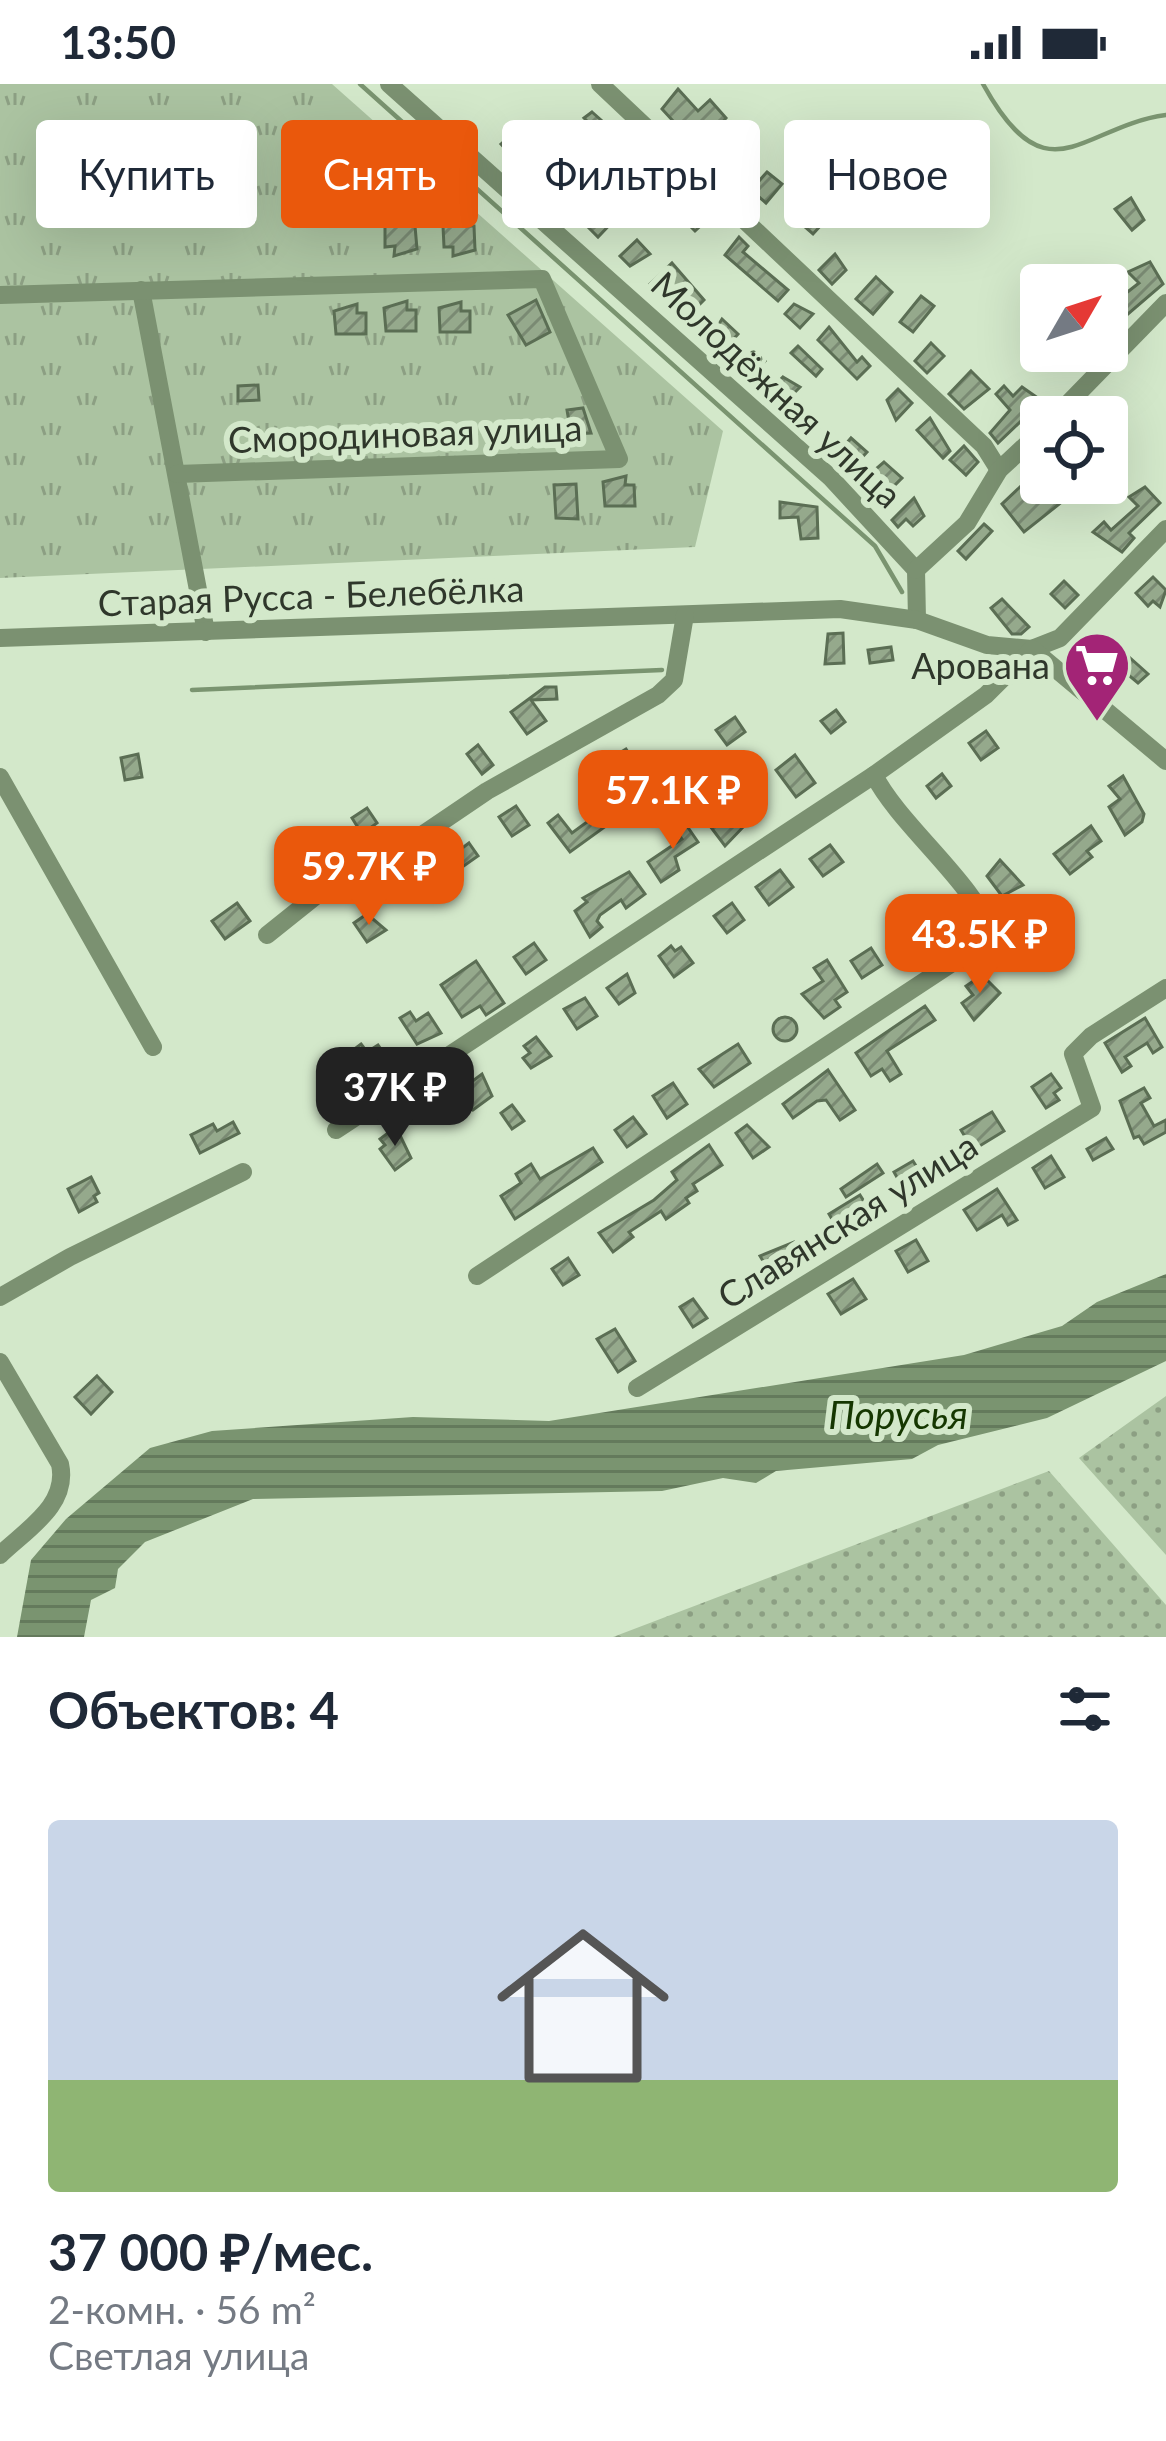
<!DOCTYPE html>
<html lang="ru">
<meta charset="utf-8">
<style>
:root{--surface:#fff;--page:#f6f6f7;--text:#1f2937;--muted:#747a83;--line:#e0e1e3;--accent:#ea580c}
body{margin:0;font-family:Lato,sans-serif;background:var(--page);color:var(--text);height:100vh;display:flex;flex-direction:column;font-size:45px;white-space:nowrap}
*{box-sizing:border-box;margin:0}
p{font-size:39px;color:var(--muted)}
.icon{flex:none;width:66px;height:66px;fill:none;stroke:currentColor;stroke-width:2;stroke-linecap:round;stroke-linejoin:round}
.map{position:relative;height:1553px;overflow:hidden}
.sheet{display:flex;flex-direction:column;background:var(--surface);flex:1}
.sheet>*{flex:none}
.top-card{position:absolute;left:36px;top:36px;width:1095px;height:108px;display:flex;gap:24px}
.needle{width:78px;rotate:51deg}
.tools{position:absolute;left:1020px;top:180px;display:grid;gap:24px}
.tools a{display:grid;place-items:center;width:108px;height:108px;border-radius:12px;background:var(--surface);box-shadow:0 12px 48px #0002;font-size:60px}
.price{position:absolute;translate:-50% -102px;padding:0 27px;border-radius:24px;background:var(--accent);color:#fff;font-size:39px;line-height:78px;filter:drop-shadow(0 3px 6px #0008)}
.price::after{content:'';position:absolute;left:50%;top:72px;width:36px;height:27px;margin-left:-18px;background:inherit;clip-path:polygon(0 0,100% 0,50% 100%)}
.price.current{background:#222;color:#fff}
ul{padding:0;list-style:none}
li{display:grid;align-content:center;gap:24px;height:636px;padding:0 48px}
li+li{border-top:3px solid var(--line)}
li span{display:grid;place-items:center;height:372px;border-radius:12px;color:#555}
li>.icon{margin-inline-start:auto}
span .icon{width:216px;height:216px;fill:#fffc;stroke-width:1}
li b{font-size:51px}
h2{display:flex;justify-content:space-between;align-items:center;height:144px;padding:0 48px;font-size:51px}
.chip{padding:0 42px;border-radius:12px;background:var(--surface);box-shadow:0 12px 48px #0002;font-size:42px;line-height:108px}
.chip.current{background:var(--accent);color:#fff}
.status{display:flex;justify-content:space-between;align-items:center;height:84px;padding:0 60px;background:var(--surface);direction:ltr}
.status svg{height:33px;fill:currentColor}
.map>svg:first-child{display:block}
.grass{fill:url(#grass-tufts)}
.park{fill:url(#park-dots)}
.water{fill:url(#water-rules)}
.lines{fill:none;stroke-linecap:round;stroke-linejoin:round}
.stream{stroke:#7a9470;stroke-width:4.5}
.building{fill:url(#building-hatch);stroke:#5b6e54;stroke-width:3}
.minor{stroke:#7b9171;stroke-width:18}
.labels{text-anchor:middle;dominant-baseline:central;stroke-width:12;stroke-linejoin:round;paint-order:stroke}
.street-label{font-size:36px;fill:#2f372b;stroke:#d3e8ca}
.poi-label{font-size:36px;fill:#2f372b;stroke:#d3e8ca;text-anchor:end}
.water-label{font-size:39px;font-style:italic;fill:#153700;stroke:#d3e8ca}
</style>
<div class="status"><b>13:50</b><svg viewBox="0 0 49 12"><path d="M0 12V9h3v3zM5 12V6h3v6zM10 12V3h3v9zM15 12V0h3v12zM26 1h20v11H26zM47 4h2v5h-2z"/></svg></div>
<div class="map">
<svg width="1166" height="1553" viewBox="0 0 1166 1553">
<defs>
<pattern id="grass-tufts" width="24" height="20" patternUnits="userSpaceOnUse" patternTransform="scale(3)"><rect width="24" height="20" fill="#abc3a1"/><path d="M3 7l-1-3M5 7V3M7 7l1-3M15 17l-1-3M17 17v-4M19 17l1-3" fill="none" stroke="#8c9f83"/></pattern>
<pattern id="park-dots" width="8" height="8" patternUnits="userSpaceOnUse" patternTransform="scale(3)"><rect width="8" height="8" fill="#abc3a1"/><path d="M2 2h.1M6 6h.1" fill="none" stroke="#8c9f83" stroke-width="1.8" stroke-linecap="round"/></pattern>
<pattern id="water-rules" width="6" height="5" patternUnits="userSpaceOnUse" patternTransform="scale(3)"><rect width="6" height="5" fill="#7a9470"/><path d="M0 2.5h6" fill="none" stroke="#647a5c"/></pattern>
<pattern id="building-hatch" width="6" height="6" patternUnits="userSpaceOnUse" patternTransform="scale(3)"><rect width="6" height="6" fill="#95a98c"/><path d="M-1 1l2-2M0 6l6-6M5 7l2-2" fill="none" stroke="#7a8a73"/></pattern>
</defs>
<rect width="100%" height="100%" fill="#d3e8ca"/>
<!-- grass -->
<path class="grass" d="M0 0H332L723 347 695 463 0 494Z"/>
<!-- park -->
<g class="park">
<path d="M1166 1312V1471L1079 1374Z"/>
<path d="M1049 1387 1166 1521V1553H613Z"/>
</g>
<!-- water -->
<path class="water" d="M1166 1190V1277L1047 1334 938 1361 912 1375 776 1387 756 1399 723 1394 662 1407 253 1415 145 1458 118 1485 115 1504 91 1516 84 1553H17L31 1476 66 1435 150 1364 212 1347 413 1333 549 1337 964 1271 1062 1242 1097 1218Z"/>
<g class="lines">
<!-- stream -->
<g class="stream">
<path d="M360 0 875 462 902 508"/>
<path d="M983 0C1048 118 1082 42 1166 31"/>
<path d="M192 606 662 586"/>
</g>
</g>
<!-- building -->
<g class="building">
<path d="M678 5 698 27 710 16 726 34 704 58 718 72 710 81 691 67 696 62 662 25Z"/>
<path d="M592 28 637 68 627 78 584 34Z"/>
<path d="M513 49 526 63 514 74 501 60Z"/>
<path d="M388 58 407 72 398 84 380 68Z"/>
<path d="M558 79 585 111 569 127 539 94Z"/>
<path d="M653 82 665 94 652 108 640 96Z"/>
<path d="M767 88 782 100 766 119 751 106Z"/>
<path d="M685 111 709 134 695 147 672 124Z"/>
<path d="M1131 114 1144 136 1132 146 1115 125Z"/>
<path d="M819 117 832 129 813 150 797 136Z"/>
<path d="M608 122 618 132 598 153 588 143Z"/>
<path d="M385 142H415L417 165 394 172 395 162 385 163Z"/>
<path d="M443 142H474L475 166 453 172V163H444Z"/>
<path d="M739 153 748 162 743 168 788 206 778 217 725 171Z"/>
<path d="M637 156 650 170 630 182 620 172Z"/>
<path d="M835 170 846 186 832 200 819 186Z"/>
<path d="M1150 178 1163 200 1107 248V224L1139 199 1128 188Z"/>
<path d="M672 179 704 216 684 236 650 200Z"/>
<path d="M876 193 892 208 873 230 856 215Z"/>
<path d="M921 212 934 222 913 248 900 238Z"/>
<path d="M536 216 550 248 526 261 508 231Z"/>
<path d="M407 217V226H416V247H386L384 224Z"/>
<path d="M461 218V227H470V248H440L439 224Z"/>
<path d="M357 220V229H366V250H336L334 227Z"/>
<path d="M794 220 813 230 800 244 785 230Z"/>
<path d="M722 235 738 250 722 268 709 256Z"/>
<path d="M829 243 857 278 862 273 870 282 857 295 818 256Z"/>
<path d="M931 259 944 272 927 289 915 277Z"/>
<path d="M798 262 822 285 816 292 791 269Z"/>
<path d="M753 266 765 277 750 294 738 283Z"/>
<path d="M971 287 989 305 964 325 949 310Z"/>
<path d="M783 293 800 303 780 323 755 307 763 299 769 307Z"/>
<path d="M258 301 259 316 238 317V302Z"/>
<path d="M1004 302 1013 312 1022 303 1042 317 998 359 990 349 1010 326 996 310Z"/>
<path d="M898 305 912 319 896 336 887 316Z"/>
<path d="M583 324 591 349 571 350 567 326Z"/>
<path d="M930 334 950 367 943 374 917 346Z"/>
<path d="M851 354 867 368 854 382 839 368Z"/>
<path d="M964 362 978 378 966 391 950 376Z"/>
<path d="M884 378 902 394 882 414 863 396Z"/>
<path d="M1041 383V399L1063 417 1024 448 1002 420Z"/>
<path d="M626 392 625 401H634L635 422H605L603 398Z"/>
<path d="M576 400 578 435 556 434 554 401Z"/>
<path d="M1145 403 1160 419 1129 449 1134 454 1122 468 1093 448 1104 438 1111 446 1138 422 1129 413Z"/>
<path d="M914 414 924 432 913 442 906 435 898 443 892 436Z"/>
<path d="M780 418 817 423 818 454 801 455 798 433 780 434Z"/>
<path d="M984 440 992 447 966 475 958 467Z"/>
<path d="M1153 493 1166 506 1160 523 1153 517 1148 522 1136 509Z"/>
<path d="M1064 497 1078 511 1065 524 1051 510Z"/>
<path d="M1002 515 1029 543 1021 550H1012L991 524Z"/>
<path d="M843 549 844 579 825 580 828 550Z"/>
<path d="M891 563 893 576 870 579 868 566Z"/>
<path d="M1119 564 1148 590 1138 599 1108 574Z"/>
<path d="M545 603H556L557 615 531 616 546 637 527 650 511 628Z"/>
<path d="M836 626 845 638 831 649 821 637Z"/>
<path d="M735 633 745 648 727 661 716 646Z"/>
<path d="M986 647 998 664 981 676 969 659Z"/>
<path d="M478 661 493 681 482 690 467 670Z"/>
<path d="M626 665 637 682 625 690 613 673Z"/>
<path d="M138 670 142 693 125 696 121 674Z"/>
<path d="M795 671 815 699 796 713 776 686Z"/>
<path d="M942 690 951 702 936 714 927 702Z"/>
<path d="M1123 692 1144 730 1142 738 1125 751 1109 723 1120 715 1109 702Z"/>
<path d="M516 722 529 741 512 752 499 733Z"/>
<path d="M367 724 377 739 362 750 352 734Z"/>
<path d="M734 724 746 740 725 762 710 742Z"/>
<path d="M598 730 606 742 570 768 548 739 558 731 572 749Z"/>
<path d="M680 732 698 758 675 773 679 786 661 798 648 778 682 755 671 739Z"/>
<path d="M1091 742 1101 757 1087 767 1092 773 1070 790 1054 770Z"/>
<path d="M469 759 478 772 458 786 449 774Z"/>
<path d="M830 761 843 778 823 792 810 775Z"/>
<path d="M1000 776 1023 801 1002 812 987 792Z"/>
<path d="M780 786 793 803 769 821 756 803Z"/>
<path d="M629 788 645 810 626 824 621 816 600 831 597 837 602 843 590 853 575 827 587 818 583 814Z"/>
<path d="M237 819 250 837 225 855 212 837Z"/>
<path d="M732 819 744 836 727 849 714 832Z"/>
<path d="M367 830 386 846 367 858 354 839Z"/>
<path d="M934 831 946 849 925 864 912 846Z"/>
<path d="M534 859 546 876 526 890 514 873Z"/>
<path d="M671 862 675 867 681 863 693 879 674 893 659 872Z"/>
<path d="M871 864 882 881 862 894 851 877Z"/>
<path d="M827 876 847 908 835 916 840 923 824 934 802 910 823 897 814 884Z"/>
<path d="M476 877 504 919 486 931 480 922 462 933 441 901Z"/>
<path d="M627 890 635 909 619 920 607 904Z"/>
<path d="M982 891 1000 909 974 936 962 919 973 911 966 902Z"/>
<path d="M585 914 597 932 577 945 564 925Z"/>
<path d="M925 922 935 936 887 967 901 990 890 997 882 985 871 992 856 969Z"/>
<path d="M410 928 416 937 428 929 441 949 417 960 400 934Z"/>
<circle cx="785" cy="945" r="12"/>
<path d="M1145 934 1162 963 1153 969 1147 959 1125 973 1131 982 1122 988 1105 959Z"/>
<path d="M536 953 551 972 531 984 523 974 530 969 524 962Z"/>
<path d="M361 960 367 968 378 961 392 981 368 988 353 966Z"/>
<path d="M738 960 750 979 714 1003 699 985Z"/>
<path d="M828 986 855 1026 840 1036 826 1016 817 1017 793 1034 783 1020Z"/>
<path d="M482 990 492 1012 473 1026 459 1007Z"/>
<path d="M1051 990 1061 1004 1054 1009 1059 1016 1046 1024 1032 1003Z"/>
<path d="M673 999 687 1020 667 1034 653 1012Z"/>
<path d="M1144 1004 1150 1014 1141 1019 1154 1042 1166 1036V1048L1144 1060 1139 1052 1134 1054 1120 1017Z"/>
<path d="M512 1021 524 1037 512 1045 501 1029Z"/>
<path d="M992 1028 1004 1047 973 1066 961 1046Z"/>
<path d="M633 1033 646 1050 627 1063 615 1046Z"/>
<path d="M233 1038 239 1049 200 1069 191 1051 213 1040 217 1047Z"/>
<path d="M747 1041 769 1063 753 1074 736 1049Z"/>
<path d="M396 1043 411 1074 395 1086 380 1065 385 1061 380 1055Z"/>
<path d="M1106 1054 1113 1065 1093 1076 1087 1065Z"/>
<path d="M709 1061 722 1081 693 1100 697 1107 686 1114 689 1119 666 1135 661 1127 629 1148 633 1153 613 1168 599 1149 654 1116 677 1096 672 1088Z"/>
<path d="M593 1064 602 1078 515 1135 501 1112 521 1099 516 1090 531 1080 540 1095Z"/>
<path d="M1051 1072 1064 1093 1045 1104 1033 1084Z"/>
<path d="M913 1077 927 1099 907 1111 894 1088Z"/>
<path d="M877 1080 883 1089 846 1113 841 1105Z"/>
<path d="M91 1093 99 1109 94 1112 97 1118 79 1128 68 1105Z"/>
<path d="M997 1105 1017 1136 1008 1141 1002 1131 977 1146 964 1126Z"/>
<path d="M860 1111 872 1130 840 1149 829 1130Z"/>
<path d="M916 1156 928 1177 908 1188 896 1167Z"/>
<path d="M794 1158 805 1173 772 1192 760 1172Z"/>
<path d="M568 1174 579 1191 563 1201 552 1185Z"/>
<path d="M853 1195 866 1215 841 1230 828 1210Z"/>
<path d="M693 1215 707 1234 693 1243 680 1223Z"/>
<path d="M615 1245 635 1277 618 1288 597 1255Z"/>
<path d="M97 1292 112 1308 91 1330 75 1313Z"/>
</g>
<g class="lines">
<!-- minor -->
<g class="minor">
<path d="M389 0 830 393 916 486 917 536"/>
<path d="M600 0 984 362 999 386"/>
<path d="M141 206 206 548"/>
<path d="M0 211 542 195 619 375 177 390"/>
<path d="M1055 333 1166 219"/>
<path d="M916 486 967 439 999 386 1041 347"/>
<path d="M0 554 840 525 917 536 987 561 1032 565 1060 554 1166 445"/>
<path d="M0 693 153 963"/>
<path d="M267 851 322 807 366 789 487 707 658 611 674 596 685 531"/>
<path d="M336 1046 874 691 986 611 1032 565 1166 677"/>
<path d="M477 1192 981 860 988 848C981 805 899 741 874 691"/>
<path d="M0 1213 70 1173 243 1088"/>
<path d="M0 1278 60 1380C69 1421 27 1445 0 1471"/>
<path d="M637 1304 1092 1024 1073 970 1091 952 1166 904"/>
</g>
</g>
<!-- icons -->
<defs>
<g id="supermarket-pin" transform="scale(3.45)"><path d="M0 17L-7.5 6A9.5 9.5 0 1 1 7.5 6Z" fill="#a32476" stroke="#d3e8ca"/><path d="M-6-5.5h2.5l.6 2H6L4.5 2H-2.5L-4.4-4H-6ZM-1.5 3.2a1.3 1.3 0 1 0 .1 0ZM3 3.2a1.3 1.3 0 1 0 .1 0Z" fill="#fff"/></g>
</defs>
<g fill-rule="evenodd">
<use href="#supermarket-pin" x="1097" y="581"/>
</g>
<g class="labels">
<!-- street labels -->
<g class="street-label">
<text transform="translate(777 305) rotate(43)">Молодёжная улица</text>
<text transform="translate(405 349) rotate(-2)">Смородиновая улица</text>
<text transform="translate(311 511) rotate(-2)">Старая Русса - Белебёлка</text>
<text transform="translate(847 1136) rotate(-32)">Славянская улица</text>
</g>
<!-- poi labels -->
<g class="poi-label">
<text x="1050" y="581">Арована</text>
</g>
<!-- water labels -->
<g class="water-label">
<text x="898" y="1330">Порусья</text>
</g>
</g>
</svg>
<div class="tools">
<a><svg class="needle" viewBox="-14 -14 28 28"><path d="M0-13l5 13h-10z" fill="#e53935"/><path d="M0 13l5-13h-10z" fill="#747a83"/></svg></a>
<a><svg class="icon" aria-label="locate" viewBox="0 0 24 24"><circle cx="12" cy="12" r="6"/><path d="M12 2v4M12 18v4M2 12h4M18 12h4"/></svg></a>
</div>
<b class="price" style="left:673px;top:768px">57.1K ₽</b>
<b class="price" style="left:369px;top:844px">59.7K ₽</b>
<b class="price" style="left:980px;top:912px">43.5K ₽</b>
<b class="price current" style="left:395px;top:1065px">37K ₽</b>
<div class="top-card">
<a class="chip">Купить</a>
<a class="chip current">Снять</a>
<a class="chip">Фильтры</a>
<a class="chip">Новое</a>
</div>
</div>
<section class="sheet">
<h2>Объектов: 4<svg class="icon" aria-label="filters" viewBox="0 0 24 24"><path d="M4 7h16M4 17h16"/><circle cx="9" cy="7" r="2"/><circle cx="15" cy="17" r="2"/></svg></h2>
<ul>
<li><span style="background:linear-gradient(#c9d6e8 70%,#8fb573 0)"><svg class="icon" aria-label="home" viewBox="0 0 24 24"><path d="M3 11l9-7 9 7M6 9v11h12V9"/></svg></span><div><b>37 000 ₽/мес.</b><p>2-комн. · 56 m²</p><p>Светлая улица</p></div></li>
</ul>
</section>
